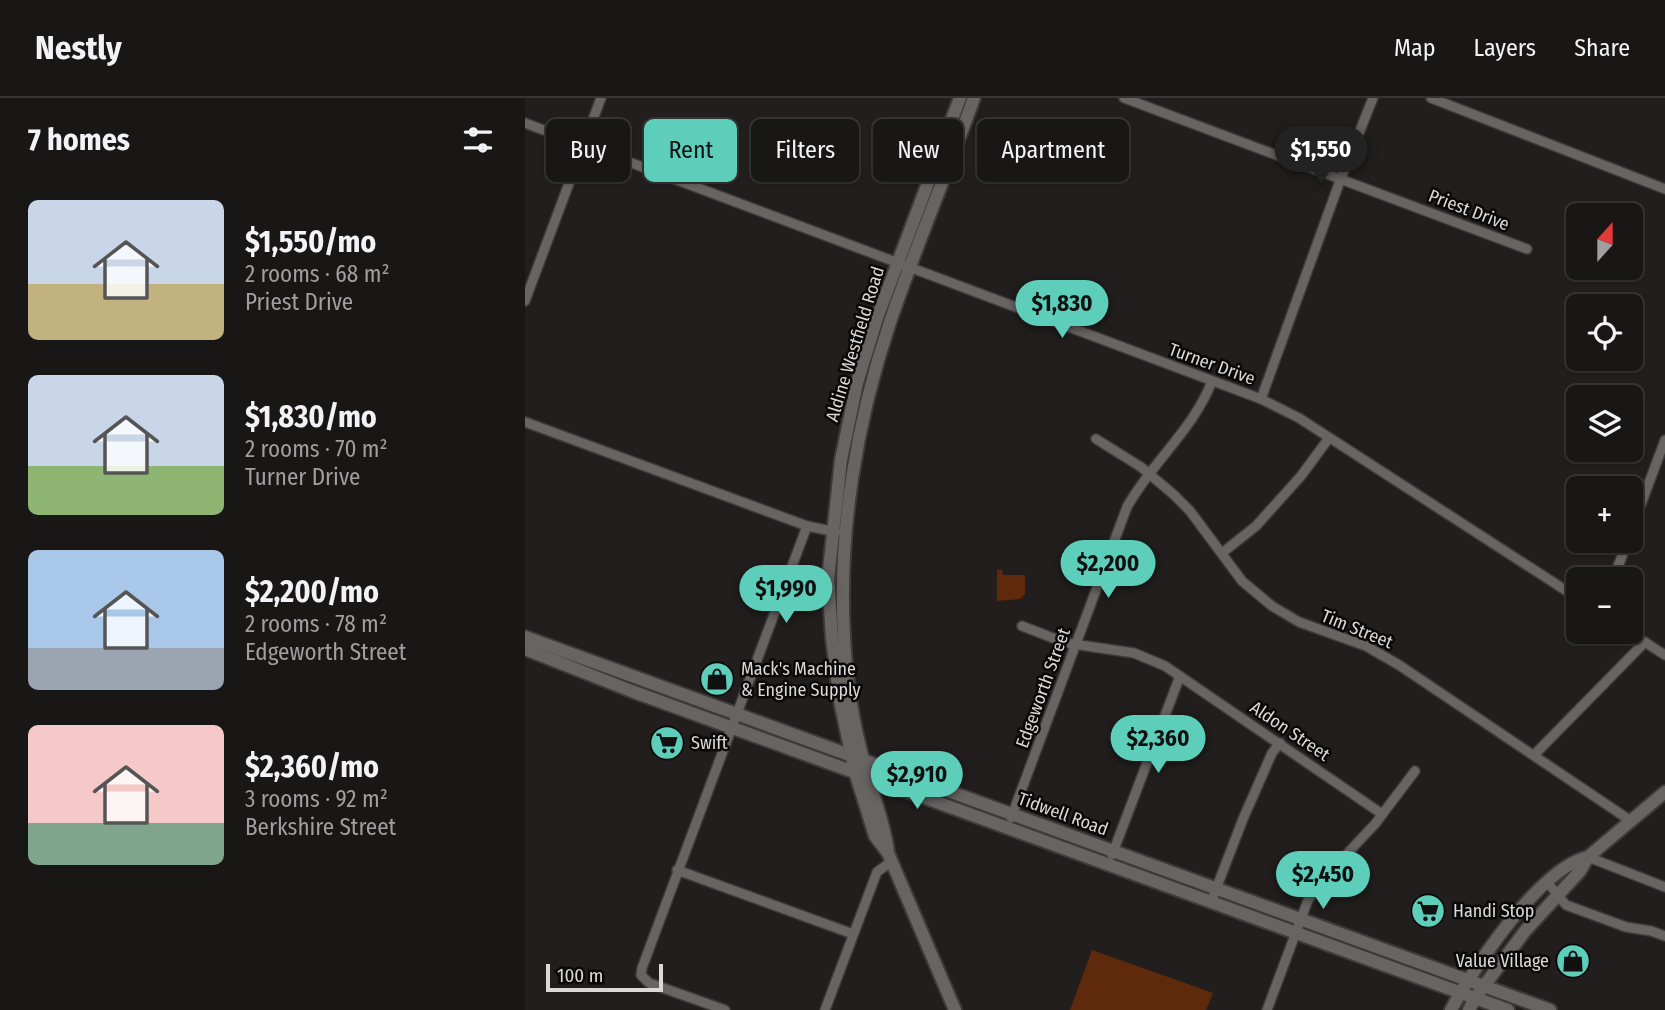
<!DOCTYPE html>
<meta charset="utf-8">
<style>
:root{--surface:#191616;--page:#221f1f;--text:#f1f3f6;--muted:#9f9fa1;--line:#373535;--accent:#5dceb9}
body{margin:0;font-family:"Fira Sans Condensed",sans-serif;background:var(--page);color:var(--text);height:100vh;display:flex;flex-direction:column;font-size:26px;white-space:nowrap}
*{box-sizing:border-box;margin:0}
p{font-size:23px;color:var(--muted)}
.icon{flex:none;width:38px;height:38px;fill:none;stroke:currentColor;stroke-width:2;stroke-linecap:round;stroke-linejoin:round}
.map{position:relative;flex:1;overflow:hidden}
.details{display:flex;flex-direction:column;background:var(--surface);width:525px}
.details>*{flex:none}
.hud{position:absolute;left:21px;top:21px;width:665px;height:63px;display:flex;gap:14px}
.needle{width:46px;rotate:21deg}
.controls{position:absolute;left:1041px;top:105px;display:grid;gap:14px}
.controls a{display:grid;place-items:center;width:77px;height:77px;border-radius:10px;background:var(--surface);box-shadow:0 2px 5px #0004,0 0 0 2px var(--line);font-size:35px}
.scale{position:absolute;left:21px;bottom:18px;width:117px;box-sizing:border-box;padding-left:7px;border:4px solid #dbd9d8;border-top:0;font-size:19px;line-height:24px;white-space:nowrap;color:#dbd9d8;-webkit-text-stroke:5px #0a0808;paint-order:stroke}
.price{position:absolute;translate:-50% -60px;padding:0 16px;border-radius:24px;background:var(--accent);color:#111;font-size:23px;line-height:46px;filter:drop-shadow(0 2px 4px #0008)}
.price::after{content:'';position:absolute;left:50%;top:42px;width:21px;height:16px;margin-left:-10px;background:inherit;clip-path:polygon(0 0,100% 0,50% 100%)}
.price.on{background:#222;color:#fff}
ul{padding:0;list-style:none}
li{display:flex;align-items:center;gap:21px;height:175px;padding:0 28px}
li span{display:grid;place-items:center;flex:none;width:196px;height:140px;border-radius:10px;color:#555}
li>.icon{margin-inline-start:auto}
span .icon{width:84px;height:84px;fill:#fffc;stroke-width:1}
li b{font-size:30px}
h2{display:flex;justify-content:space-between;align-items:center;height:84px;padding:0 28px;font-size:30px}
.tag{padding:0 24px;border-radius:10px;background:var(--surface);box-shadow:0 2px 5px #0004,0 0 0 2px var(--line);font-size:24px;line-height:63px}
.tag.on{background:var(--accent);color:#111}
header{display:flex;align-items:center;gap:42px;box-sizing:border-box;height:98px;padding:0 35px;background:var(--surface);border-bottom:2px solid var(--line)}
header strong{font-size:33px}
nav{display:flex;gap:38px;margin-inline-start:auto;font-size:24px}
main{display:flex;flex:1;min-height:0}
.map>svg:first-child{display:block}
.green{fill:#5f2a0c}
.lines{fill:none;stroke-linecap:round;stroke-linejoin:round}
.minor-casing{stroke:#3d3a39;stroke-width:12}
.secondary-casing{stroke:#3d3a39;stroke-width:16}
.minor{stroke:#686462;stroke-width:9}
.secondary{stroke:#686462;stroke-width:12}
.labels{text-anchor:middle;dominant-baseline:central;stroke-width:5;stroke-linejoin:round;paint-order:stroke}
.street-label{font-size:18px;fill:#dbd9d8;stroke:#0a0808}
.poi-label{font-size:18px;fill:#dbd9d8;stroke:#0a0808;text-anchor:start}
</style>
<header>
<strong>Nestly</strong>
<nav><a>Map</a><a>Layers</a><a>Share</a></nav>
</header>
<main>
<section class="details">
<h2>7 homes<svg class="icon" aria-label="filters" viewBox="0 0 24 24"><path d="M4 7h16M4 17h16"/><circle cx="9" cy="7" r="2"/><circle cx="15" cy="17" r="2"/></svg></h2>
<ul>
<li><span style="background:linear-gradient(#c9d6e8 60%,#c2b280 0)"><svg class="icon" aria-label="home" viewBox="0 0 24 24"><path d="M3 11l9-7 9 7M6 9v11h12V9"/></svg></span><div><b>$1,550/mo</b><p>2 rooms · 68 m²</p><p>Priest Drive</p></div></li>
<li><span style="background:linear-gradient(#c9d6e8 65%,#8fb573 0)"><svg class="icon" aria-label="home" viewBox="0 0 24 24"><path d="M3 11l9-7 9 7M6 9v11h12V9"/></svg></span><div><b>$1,830/mo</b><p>2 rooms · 70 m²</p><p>Turner Drive</p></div></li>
<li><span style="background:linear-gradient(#a9c7e8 70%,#9aa5b1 0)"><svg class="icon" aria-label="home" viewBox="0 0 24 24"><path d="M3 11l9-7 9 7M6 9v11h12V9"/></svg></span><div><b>$2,200/mo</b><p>2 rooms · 78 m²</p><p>Edgeworth Street</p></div></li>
<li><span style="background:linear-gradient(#f6c9c9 70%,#7fa58c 0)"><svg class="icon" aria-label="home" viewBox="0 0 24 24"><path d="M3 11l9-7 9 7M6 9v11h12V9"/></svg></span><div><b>$2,360/mo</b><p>3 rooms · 92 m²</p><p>Berkshire Street</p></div></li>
</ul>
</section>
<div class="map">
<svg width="1140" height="912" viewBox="0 0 1140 912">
<rect width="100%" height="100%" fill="#211e1d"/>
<!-- green -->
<g class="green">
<path d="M472 472H477L478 477H500V496L495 501 472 503Z"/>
<path d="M567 852 688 895 681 912H545Z"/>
</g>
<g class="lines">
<!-- minor casing -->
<g class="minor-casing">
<g id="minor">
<path d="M599 0 1002 151"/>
<path d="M906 0 1140 91"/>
<path d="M0 25 736 301 774 320 1054 501"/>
<path d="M0 203 76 0"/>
<path d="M736 301 816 80 848 0"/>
<path d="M0 324 282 428 311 434"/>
<path d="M571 341 616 369 648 396 665 413 717 483 747 508 774 524 841 548 874 567 1106 723"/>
<path d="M1106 433 1140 342"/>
<path d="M697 455 731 428 776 378 804 340"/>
<path d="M1088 481 1103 443"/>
<path d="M497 528 541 545 609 555 640 568 857 716"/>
<path d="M1104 534 1140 557"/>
<path d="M1010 656 1120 544"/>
<path d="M486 720 602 409C627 364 669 331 687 283"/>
<path d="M587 757 655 578"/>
<path d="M1063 759 1140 789"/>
<path d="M152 772 328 836"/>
<path d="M1022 784 1041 807 1101 829 1126 833 1140 838"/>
<path d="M686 804 718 721 747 655 755 645"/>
<path d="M200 912 124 885 116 877 117 870 282 428"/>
<path d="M300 912 352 774 367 763"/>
<path d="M742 912 783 802 803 776 850 726 890 673"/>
</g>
</g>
<!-- secondary casing -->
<g class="secondary-casing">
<g id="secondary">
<path d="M0 539 1025 912"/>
<path d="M0 551 109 594 983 912"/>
<path d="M363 754C360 728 350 704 343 678 329 633 321 583 319 537 313 433 332 322 365 224 391 148 422 75 449 0"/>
<path d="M430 912 363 755 350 738 330 674 314 598 307 540 303 481 316 362 332 285 352 220 435 0"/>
<path d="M926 912C948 870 1016 769 1063 759"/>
<path d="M944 912 950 900 1000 833 1055 773 1063 759 1140 694"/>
</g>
</g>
<!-- minor -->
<use href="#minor" class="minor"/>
<!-- secondary -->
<use href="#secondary" class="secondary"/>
</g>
<!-- icons -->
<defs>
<g id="shop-disc" transform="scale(1.75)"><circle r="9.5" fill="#5dceb9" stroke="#0a0808"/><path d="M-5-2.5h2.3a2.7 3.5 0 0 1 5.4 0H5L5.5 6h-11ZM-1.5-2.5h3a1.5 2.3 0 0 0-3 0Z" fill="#111"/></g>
<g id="supermarket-disc" transform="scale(1.75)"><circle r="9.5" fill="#5dceb9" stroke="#0a0808"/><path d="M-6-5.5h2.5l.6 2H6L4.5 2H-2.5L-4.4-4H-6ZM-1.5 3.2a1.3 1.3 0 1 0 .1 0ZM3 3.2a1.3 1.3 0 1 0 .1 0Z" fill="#111"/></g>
</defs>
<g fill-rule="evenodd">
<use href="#shop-disc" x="192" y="581"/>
<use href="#supermarket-disc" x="142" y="645"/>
<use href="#supermarket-disc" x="903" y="813"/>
<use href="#shop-disc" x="1048" y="863"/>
</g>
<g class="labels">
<!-- street labels -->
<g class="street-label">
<text transform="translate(944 112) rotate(21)">Priest Drive</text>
<text transform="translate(330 246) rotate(-73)">Aldine Westfield Road</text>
<text transform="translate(687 266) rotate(20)">Turner Drive</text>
<text transform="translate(832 531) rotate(22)">Tim Street</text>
<text transform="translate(518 590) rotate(-70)">Edgeworth Street</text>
<text transform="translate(765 633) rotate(34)">Aldon Street</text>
<text transform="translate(538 716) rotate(20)">Tidwell Road</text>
</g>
<!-- poi labels -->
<g class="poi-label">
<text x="216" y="571">Mack's Machine<tspan x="216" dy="21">&amp; Engine Supply</tspan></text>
<text x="166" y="645">Swift</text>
<text x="928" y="813">Handi Stop</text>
<text x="1024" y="863" text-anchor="end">Value Village</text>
</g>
</g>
</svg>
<div class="controls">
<a><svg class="needle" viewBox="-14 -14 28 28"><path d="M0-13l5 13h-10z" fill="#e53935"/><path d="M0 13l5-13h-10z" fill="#9f9fa1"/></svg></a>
<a><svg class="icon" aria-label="locate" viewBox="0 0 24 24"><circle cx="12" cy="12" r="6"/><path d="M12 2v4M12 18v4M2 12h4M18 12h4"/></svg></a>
<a><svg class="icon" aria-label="layers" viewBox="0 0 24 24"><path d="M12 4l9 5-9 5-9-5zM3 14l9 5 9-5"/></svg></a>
<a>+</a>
<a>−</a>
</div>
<div class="scale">100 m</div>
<b class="price on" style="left:796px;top:88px">$1,550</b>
<b class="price" style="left:537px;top:242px">$1,830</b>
<b class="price" style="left:583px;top:502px">$2,200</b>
<b class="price" style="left:261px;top:527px">$1,990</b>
<b class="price" style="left:633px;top:677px">$2,360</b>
<b class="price" style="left:392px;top:713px">$2,910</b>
<b class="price" style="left:798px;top:813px">$2,450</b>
<div class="hud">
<a class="tag">Buy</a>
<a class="tag on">Rent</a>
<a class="tag">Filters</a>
<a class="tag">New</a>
<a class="tag">Apartment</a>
</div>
</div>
</main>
